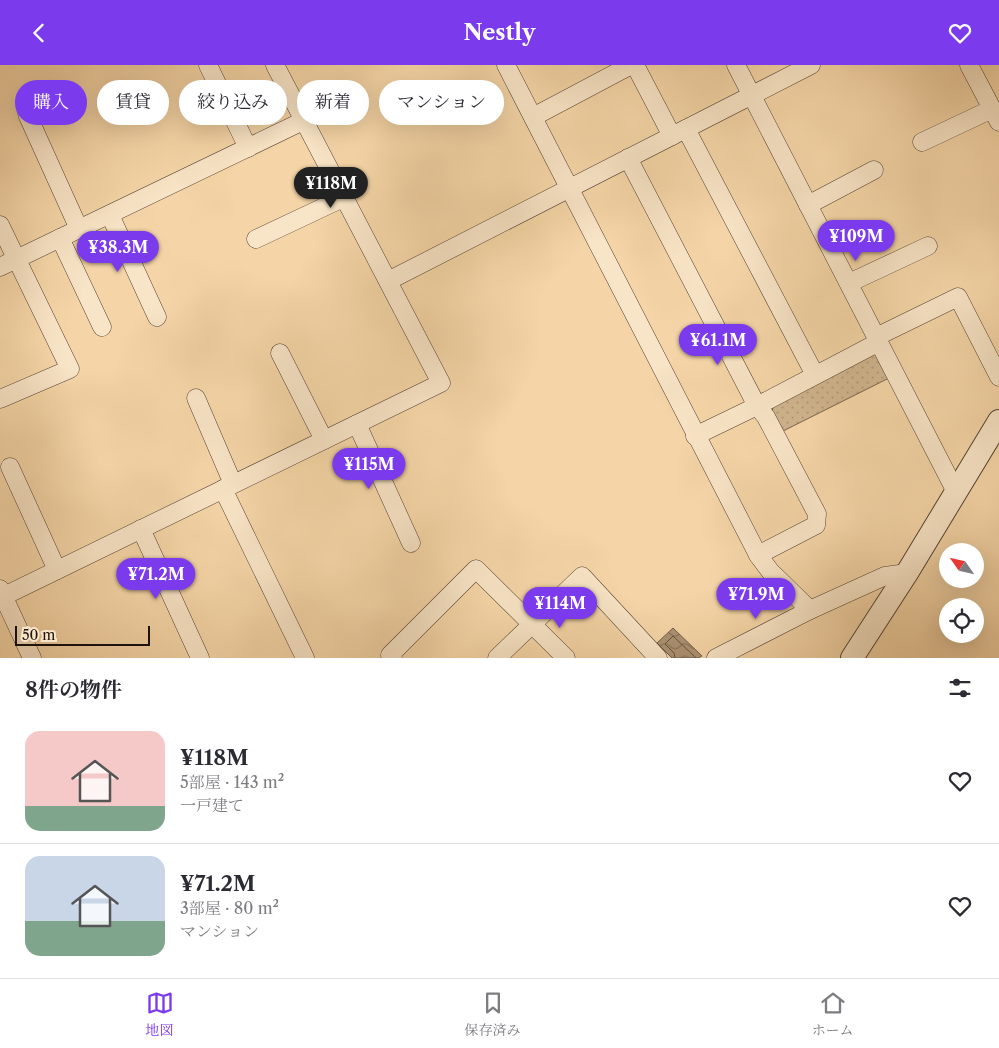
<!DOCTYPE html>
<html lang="ja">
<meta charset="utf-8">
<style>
:root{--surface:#fff;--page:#f7f7f7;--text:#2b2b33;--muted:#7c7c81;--line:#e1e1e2;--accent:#7c3aed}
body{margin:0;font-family:"Libre Caslon Text","Noto Serif JP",serif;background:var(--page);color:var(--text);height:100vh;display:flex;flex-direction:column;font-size:19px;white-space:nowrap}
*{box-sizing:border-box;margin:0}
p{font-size:16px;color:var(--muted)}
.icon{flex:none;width:28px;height:28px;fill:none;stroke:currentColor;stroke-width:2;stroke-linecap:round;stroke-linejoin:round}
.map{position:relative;height:593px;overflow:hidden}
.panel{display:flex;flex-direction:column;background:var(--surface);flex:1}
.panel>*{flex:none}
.hud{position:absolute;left:15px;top:15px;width:500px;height:45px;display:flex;gap:10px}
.needle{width:32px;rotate:304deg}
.buttons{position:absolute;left:939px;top:478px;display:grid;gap:10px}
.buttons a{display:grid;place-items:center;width:45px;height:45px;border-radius:50%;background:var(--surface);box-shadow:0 5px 20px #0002;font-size:25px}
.scale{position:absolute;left:15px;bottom:12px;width:135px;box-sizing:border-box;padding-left:5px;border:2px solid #1e140d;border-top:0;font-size:14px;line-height:18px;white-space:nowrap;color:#1e140d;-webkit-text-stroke:4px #f8e4c6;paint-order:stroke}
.price{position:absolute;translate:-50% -42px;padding:0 11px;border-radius:18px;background:var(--accent);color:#fff;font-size:16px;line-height:32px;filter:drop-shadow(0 1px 2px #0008)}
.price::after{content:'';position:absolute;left:50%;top:30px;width:15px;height:11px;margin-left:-8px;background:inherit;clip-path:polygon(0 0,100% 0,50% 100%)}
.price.selected{background:#222;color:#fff}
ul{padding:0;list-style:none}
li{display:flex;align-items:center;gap:15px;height:125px;padding:0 25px}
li+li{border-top:1px solid var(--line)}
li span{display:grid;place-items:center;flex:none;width:140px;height:100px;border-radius:15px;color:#555}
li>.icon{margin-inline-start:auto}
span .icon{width:60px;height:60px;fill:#fffc;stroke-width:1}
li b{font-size:21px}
h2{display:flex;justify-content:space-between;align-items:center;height:60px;padding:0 25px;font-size:21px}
.pill{padding:0 18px;border-radius:22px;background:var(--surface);box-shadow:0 5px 20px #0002;font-size:18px;line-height:45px}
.pill.selected{background:var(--accent);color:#fff}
header{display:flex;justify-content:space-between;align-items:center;height:65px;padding:0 25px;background:var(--accent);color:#fff;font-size:22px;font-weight:700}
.tab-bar{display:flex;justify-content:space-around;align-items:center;height:70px;border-top:1px solid var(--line);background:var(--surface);font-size:14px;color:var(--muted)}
.tab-bar a{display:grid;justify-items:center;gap:2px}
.tab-bar .selected{color:var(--accent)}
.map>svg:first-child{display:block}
.grass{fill:url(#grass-dots);stroke:#77644d}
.water{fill:url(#water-waves);stroke:#73604a}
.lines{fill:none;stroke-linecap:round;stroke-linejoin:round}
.shore{stroke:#655440;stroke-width:1}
.minor-casing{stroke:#544434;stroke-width:19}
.tertiary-casing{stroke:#544434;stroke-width:24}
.minor{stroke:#f8e4c6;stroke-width:18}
.tertiary{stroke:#f8e4c6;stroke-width:22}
</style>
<header><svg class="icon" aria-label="back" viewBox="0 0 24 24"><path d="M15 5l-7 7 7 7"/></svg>Nestly<svg class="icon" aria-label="heart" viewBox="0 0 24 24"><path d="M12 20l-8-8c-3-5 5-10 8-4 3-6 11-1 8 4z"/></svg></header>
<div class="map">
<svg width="999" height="593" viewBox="0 0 999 593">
<defs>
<pattern id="grass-dots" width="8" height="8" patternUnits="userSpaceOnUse" patternTransform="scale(1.25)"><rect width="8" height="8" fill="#d0b48d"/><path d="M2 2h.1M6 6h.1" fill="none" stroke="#b29a78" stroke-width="1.8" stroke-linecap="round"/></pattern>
<pattern id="water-waves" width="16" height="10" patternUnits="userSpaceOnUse" patternTransform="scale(1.25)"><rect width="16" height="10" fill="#ac9373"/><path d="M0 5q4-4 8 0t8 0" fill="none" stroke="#8b775d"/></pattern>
</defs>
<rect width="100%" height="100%" fill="#f5d5a7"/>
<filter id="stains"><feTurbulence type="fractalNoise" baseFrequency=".004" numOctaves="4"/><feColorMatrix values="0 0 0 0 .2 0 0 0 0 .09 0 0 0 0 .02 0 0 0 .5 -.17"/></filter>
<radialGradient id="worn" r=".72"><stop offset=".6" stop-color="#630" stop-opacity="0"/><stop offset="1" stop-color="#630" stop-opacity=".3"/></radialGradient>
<!-- grass -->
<path class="grass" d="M872 288 879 292 889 313 781 367 771 349 774 340Z"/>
<!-- water -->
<path class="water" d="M673 563 702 591 698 593H672L657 578Z"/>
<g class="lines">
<!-- shore -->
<path class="shore" d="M675 593 674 588 665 579 673 571 696 593"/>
<!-- minor casing -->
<g class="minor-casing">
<g id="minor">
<path d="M208 0 248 83"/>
<path d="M506 0 758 490 770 506 810 545"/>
<path d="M635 0 672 71"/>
<path d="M736 0 956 427"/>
<path d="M969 0 999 57"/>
<path d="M27 49 79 164"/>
<path d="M533 52 631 0"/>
<path d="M686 64 815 310"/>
<path d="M922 77 992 44"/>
<path d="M628 93 757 341 766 352 817 449 816 460 758 490"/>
<path d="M808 140 874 105"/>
<path d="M110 150 157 252"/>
<path d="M0 160 70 304 0 334"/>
<path d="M60 173 102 262"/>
<path d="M256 174 343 133"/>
<path d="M0 202 303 56"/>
<path d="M388 216 811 0"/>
<path d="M849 218 928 181"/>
<path d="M876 272 958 232 999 312"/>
<path d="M280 288 324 375"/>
<path d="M196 333 233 419"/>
<path d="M357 359 411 478"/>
<path d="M695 371 757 341 879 277"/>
<path d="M10 402 57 505"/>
<path d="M223 424 305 593"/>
<path d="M141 464 200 593"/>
<path d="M0 524 32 593"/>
<path d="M0 533 441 318 275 0"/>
<path d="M393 593 390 590 476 504 566 593"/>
<path d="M497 593 582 511 658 593"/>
<path d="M716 593 810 545 885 511 907 508"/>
</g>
</g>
<!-- tertiary casing -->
<g class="tertiary-casing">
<path id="tertiary" d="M852 593 907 508 999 356"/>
</g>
<!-- minor -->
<use href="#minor" class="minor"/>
<!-- tertiary -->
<use href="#tertiary" class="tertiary"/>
</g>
<rect width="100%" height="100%" filter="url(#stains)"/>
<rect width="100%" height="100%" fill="url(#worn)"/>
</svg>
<div class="buttons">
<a><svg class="needle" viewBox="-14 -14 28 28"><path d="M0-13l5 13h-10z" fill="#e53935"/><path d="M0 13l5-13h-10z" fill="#7c7c81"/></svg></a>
<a><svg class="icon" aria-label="locate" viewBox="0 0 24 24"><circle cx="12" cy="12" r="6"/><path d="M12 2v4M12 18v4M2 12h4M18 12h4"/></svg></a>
</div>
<div class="scale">50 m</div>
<b class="price selected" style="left:331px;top:144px">¥118M</b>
<b class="price" style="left:856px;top:197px">¥109M</b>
<b class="price" style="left:118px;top:208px">¥38.3M</b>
<b class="price" style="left:718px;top:301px">¥61.1M</b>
<b class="price" style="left:369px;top:425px">¥115M</b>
<b class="price" style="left:156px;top:535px">¥71.2M</b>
<b class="price" style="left:756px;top:555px">¥71.9M</b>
<b class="price" style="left:560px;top:564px">¥114M</b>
<div class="hud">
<a class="pill selected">購入</a>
<a class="pill">賃貸</a>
<a class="pill">絞り込み</a>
<a class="pill">新着</a>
<a class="pill">マンション</a>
</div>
</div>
<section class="panel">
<h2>8件の物件<svg class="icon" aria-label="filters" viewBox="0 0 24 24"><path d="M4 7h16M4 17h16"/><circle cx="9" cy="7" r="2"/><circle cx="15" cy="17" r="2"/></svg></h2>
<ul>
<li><span style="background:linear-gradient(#f6c9c9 75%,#7fa58c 0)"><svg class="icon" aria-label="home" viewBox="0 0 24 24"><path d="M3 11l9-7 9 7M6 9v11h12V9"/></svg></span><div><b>¥118M</b><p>5部屋 · 143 m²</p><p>一戸建て</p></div><svg class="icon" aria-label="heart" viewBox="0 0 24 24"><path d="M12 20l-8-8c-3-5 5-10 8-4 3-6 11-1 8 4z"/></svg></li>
<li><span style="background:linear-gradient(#c9d6e8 65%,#7fa58c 0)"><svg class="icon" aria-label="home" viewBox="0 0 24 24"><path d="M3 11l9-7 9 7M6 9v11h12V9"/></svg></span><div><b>¥71.2M</b><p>3部屋 · 80 m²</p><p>マンション</p></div><svg class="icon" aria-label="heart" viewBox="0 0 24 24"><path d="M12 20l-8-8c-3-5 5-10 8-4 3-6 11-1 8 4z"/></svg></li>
</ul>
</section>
<nav class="tab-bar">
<a class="selected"><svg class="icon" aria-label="map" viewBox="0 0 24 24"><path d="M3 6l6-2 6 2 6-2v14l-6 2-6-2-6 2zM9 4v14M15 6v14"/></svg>地図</a>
<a><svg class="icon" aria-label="saved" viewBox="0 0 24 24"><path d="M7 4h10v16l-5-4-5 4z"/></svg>保存済み</a>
<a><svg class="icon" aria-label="home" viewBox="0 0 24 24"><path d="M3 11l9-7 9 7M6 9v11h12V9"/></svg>ホーム</a>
</nav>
